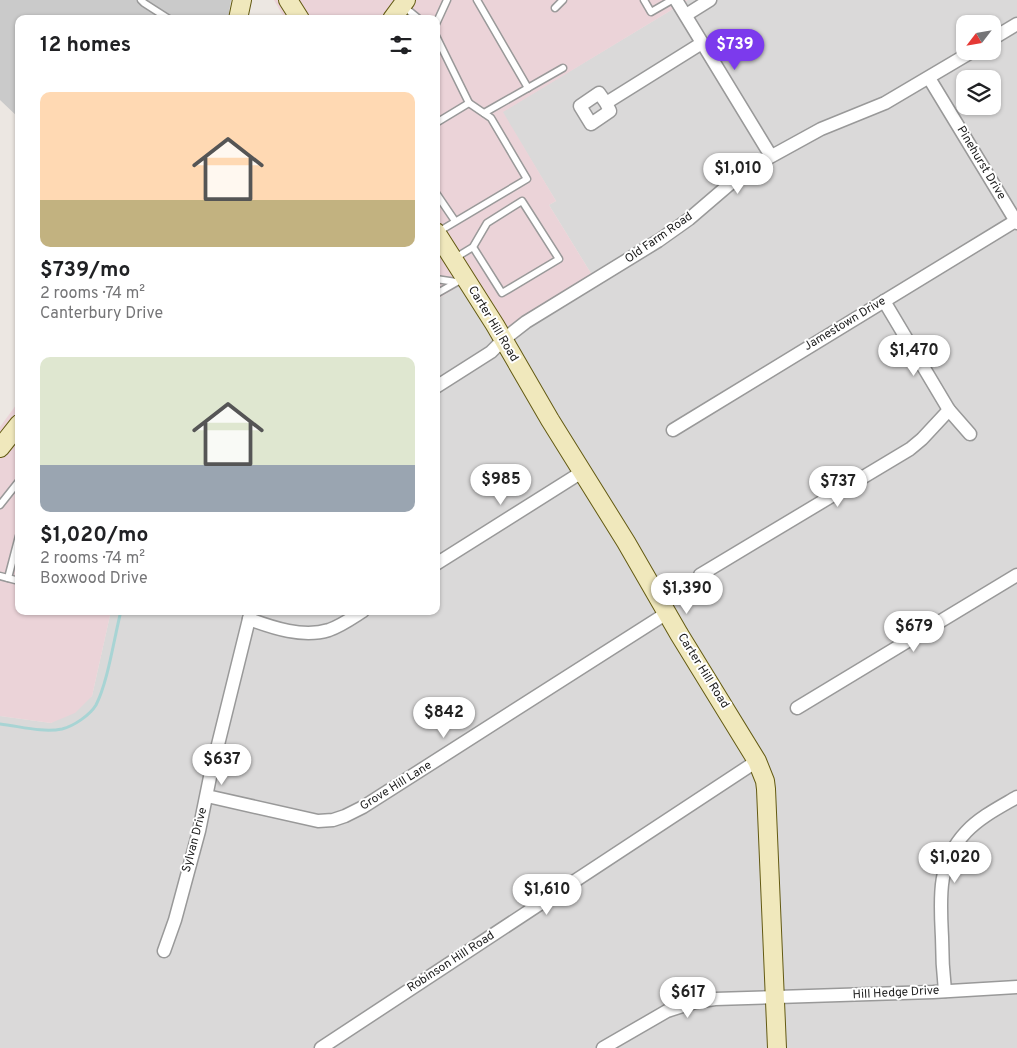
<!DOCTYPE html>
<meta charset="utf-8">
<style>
:root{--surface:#fff;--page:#f6f6f6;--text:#202124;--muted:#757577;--accent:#7c3aed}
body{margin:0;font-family:Overpass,sans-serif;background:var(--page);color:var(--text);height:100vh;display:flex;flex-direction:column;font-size:19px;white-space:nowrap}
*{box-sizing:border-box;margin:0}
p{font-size:16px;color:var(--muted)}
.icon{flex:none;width:28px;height:28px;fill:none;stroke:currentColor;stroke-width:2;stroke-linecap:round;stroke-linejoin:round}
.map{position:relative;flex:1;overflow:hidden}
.panel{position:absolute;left:15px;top:15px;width:425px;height:600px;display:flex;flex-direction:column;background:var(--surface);border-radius:10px;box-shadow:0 1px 4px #0004}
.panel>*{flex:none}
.needle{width:32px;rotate:239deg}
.fabs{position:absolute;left:956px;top:15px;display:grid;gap:10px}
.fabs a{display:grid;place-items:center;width:45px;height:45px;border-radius:10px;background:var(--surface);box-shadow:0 1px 4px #0004;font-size:25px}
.price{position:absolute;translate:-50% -42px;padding:0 11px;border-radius:18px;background:#fff;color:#222;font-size:16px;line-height:32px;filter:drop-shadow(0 1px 2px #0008)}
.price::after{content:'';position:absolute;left:50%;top:30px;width:15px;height:11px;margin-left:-8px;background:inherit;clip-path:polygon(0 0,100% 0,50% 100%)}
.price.selected{background:var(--accent);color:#fff}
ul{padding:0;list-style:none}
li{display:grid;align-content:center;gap:10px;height:265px;padding:0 25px}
li span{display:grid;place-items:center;height:155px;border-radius:10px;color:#555}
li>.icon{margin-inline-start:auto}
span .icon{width:90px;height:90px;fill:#fffc;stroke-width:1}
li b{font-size:21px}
h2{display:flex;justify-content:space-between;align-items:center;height:60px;padding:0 25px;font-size:21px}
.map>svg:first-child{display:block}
.residential{fill:#dad9d9;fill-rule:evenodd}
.commercial{fill:#ebd3d8}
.religious{fill:#cacaca}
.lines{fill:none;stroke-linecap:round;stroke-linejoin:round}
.stream{stroke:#a8d4d4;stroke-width:3}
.lane-casing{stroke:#999;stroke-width:9}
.street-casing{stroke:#999;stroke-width:15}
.secondary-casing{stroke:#635a12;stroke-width:20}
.lane{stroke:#fff;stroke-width:6}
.street{stroke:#fff;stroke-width:12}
.secondary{stroke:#f0e8bc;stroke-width:18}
.labels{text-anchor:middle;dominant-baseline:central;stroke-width:4;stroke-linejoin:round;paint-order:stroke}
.street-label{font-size:12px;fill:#1c1c1c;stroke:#fff}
</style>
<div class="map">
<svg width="1017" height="1048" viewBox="0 0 1017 1048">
<rect width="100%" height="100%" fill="#ece7e2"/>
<!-- residential -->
<path class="residential" d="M688 0H1017V1048H0V716L51 723 92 696 111 611H436V300L474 276 592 275 549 205 556 201 502 112ZM965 24H992V51H965ZM965 79H992V106H965Z"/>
<!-- commercial -->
<g class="commercial">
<path d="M274 0H688L503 112 556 201 549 205 592 275 507 327 474 277 436 300V19H285Z"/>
<path d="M19 401V611H111L92 696 75 713 51 723 0 716V427Z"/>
</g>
<!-- religious -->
<path class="religious" d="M0 0H231L228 19H19V118L0 100Z"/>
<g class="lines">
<!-- stream -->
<path class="stream" d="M0 724C19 726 42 733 62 729 74 726 90 715 96 705 108 682 114 638 121 611"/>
<!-- lane casing -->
<g class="lane-casing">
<g id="lane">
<path d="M141 0 144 3 169 19"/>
<path d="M477 0 528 88"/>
<path d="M644 0 651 12 672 0"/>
<path d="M402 5 419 19"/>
<path d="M555 8 563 0"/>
<path d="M436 24 447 0"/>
<path d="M436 36 469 103 436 123"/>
<path d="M484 113 563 68"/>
<path d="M436 193 455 221"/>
<path d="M438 232 527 179 491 118 469 103"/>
<path d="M455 258 473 247 487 223 522 201 559 259 502 293 473 247"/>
<path d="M436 279 456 282"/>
<path d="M436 294 464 278"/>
<path d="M0 505 19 481"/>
<path d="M0 576 19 581"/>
<path d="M8 578 19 536"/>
</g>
</g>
<!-- street casing -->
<g class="street-casing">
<g id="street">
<path d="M676 0 771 156"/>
<path d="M686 15 710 0"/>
<path d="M992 39 1017 24"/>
<path d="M929 78 1017 223"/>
<path d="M606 103 599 93 580 106 591 124 610 111 606 103 702 43"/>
<path d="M884 301 949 410 970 434"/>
<path d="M436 387 491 352 503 340 526 322 658 241 689 219 731 183 761 162 821 129 885 103 973 51"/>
<path d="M673 430 1017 220"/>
<path d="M436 564 582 472"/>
<path d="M700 575 910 449 922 439 949 410"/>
<path d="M249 619C273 628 303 638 329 630 341 626 352 618 363 611"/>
<path d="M797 708 1017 575"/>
<path d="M207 796 318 821 333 820 345 816 363 807 667 613"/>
<path d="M164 951 175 920 199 831 210 777 251 611"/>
<path d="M945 991C943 973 942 955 942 937 940 898 937 863 966 832 980 817 1000 807 1017 797"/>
<path d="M321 1048 757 761"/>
<path d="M603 1048 667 1011 695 1002 715 999 933 992 1017 987"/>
</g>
</g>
<!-- secondary casing -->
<g class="secondary-casing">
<g id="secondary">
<path d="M288 0 300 19"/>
<path d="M238 19 242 0"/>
<path d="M392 19 406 0"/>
<path d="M436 232 495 325 550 420 626 542 679 634 757 761 765 781 766 789 777 1048"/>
<path d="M0 448 19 424"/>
</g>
</g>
<!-- lane -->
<use href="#lane" class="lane"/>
<!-- street -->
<use href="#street" class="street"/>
<!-- secondary -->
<use href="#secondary" class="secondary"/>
</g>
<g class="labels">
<!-- street labels -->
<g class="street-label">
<text transform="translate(981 163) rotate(59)">Pinehurst Drive</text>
<text transform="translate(659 238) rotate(-35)">Old Farm Road</text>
<text transform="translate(493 324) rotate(59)">Carter Hill Road</text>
<text transform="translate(845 324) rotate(-31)">Jamestown Drive</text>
<text transform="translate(703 671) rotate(58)">Carter Hill Road</text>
<text transform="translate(396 786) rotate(-32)">Grove Hill Lane</text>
<text transform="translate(195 840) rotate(-75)">Sylvan Drive</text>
<text transform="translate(451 962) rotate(-33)">Robinson Hill Road</text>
<text transform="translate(896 993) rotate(-3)">Hill Hedge Drive</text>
</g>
</g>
</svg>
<div class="fabs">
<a><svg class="needle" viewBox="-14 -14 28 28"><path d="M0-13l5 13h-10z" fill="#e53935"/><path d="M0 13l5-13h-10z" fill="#757577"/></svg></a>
<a><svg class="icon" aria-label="layers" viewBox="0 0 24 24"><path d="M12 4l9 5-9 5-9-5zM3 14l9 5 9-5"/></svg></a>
</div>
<b class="price selected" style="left:735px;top:71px">$739</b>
<b class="price" style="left:738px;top:195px">$1,010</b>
<b class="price" style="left:914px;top:377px">$1,470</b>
<b class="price" style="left:501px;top:506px">$985</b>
<b class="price" style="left:838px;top:508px">$737</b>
<b class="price" style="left:687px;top:615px">$1,390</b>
<b class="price" style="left:914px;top:653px">$679</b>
<b class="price" style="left:444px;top:739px">$842</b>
<b class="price" style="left:222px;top:786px">$637</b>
<b class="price" style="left:955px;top:884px">$1,020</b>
<b class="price" style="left:547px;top:916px">$1,610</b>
<b class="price" style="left:688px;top:1019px">$617</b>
<section class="panel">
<h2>12 homes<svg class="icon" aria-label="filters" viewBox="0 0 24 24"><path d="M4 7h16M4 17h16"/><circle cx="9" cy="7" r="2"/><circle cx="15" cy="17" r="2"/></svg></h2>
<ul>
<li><span style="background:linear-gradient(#ffd9b3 70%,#c2b280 0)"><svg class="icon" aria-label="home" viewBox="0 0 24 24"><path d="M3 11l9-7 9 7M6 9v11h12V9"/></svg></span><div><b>$739/mo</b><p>2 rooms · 74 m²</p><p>Canterbury Drive</p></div></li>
<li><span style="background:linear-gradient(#dfe7d0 70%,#9aa5b1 0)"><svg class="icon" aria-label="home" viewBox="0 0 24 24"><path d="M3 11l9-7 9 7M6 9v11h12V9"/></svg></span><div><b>$1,020/mo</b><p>2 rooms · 74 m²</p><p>Boxwood Drive</p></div></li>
</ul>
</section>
</div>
